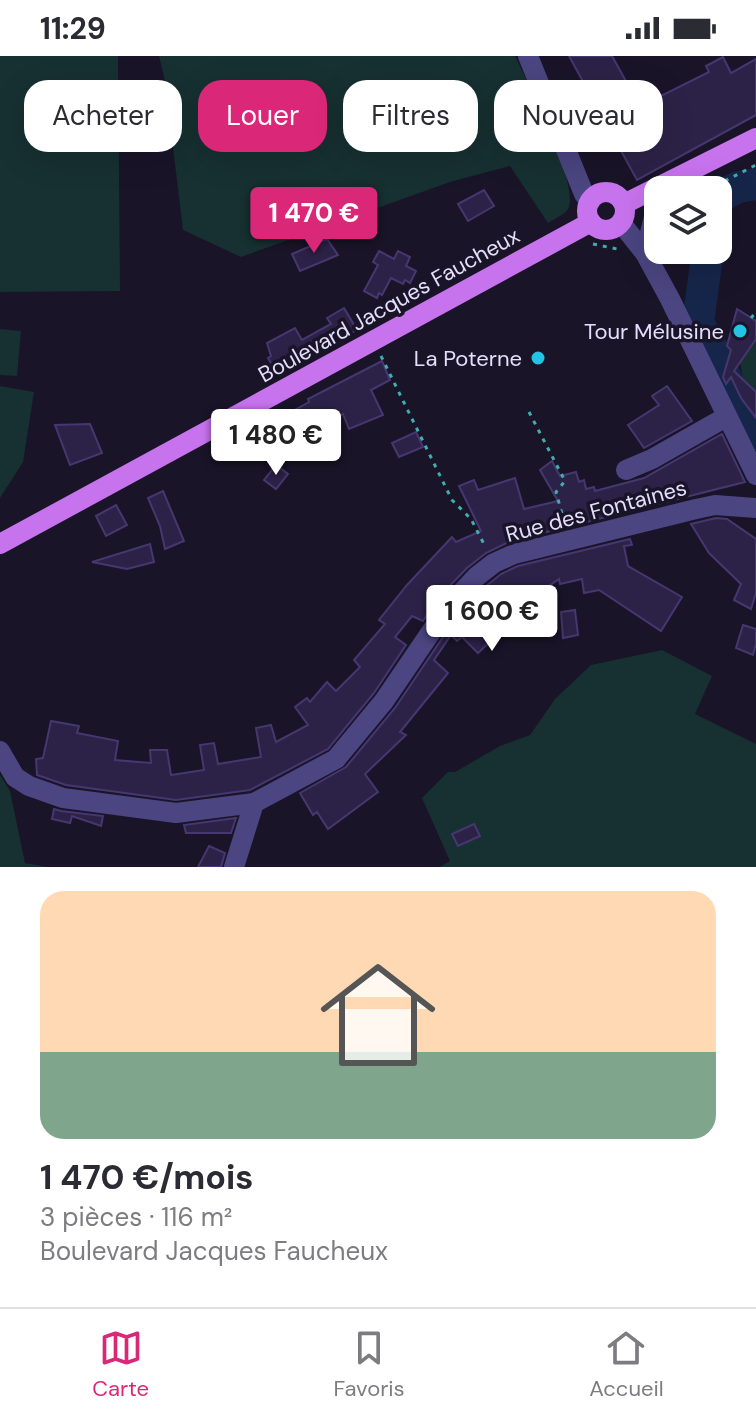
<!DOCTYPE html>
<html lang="fr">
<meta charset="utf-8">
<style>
:root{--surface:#fff;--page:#f2f2f3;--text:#2b2b33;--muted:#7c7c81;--line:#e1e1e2;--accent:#db2777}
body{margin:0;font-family:"DM Sans",sans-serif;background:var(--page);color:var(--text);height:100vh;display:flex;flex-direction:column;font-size:30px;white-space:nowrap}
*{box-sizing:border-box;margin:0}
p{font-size:26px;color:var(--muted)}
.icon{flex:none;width:44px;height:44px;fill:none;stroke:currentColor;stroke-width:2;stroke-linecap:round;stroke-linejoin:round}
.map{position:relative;height:811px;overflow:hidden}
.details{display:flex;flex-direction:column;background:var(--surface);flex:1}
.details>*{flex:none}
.top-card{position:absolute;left:24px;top:24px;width:708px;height:72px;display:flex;gap:16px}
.tools{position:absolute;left:644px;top:120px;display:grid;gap:16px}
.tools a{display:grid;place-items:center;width:88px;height:88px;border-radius:16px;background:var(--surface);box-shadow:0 8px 32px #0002;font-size:40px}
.price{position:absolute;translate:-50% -68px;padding:0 18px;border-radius:8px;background:#fff;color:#222;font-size:26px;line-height:52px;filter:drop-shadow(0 2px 4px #0008)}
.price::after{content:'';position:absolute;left:50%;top:48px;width:24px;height:18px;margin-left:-12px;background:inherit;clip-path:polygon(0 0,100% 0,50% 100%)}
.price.current{background:var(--accent);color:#fff}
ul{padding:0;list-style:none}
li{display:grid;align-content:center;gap:16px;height:424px;padding:0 40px}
li span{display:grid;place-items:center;height:248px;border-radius:24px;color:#555}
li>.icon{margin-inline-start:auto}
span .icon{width:144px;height:144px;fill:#fffc;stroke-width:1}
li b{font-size:34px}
.tag{padding:0 28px;border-radius:24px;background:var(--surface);box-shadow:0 8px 32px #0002;font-size:28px;line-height:72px}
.tag.current{background:var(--accent);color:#fff}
.status{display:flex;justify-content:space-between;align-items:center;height:56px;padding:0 40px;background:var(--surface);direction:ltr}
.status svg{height:22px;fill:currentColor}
.tabs{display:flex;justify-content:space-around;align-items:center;height:112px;border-top:2px solid var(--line);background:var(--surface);font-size:22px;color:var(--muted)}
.tabs a{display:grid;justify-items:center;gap:4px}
.tabs .current{color:var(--accent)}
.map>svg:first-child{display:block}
.green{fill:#173031}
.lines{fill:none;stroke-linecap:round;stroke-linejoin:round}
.river{stroke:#16264a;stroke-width:32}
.building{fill:#2c2247;stroke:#463770;stroke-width:2}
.path{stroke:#40adae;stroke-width:3;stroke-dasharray:4 6;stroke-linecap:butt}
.minor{stroke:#4b4581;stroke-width:20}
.major{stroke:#c873ee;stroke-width:20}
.poi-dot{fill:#22c3e4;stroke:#191428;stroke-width:3}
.labels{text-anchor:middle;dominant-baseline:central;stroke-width:7;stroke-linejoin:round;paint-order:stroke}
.street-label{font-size:22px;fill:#e4dffb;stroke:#191428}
.poi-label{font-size:22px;fill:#e4dffb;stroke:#191428;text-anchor:end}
</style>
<div class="status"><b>11:29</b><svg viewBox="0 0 49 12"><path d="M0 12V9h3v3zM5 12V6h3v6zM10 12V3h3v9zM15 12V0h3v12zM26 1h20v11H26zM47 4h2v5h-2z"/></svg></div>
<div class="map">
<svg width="756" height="811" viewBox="0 0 756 811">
<rect width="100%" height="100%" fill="#191428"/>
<!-- green -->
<g class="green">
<path d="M0 0H118L120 235 0 236Z"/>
<path d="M159 0H515C527 25 581 130 568 153 564 159 554 163 548 167L510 110 450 126 241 201 183 174 165 25Z"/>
<path d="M0 273 21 275 17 320 0 319Z"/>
<path d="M756 283V336L743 324 740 306 751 287Z"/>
<path d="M0 330 34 336 23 406 0 442Z"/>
<path d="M662 594 712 620 695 658 756 688V811H440L450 805 422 742 448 716H455L500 690 530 679 555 643 591 609Z"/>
<path d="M0 719 10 735 25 807 48 811H0Z"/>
</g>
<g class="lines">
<!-- river -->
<g class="river">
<path d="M718 142 738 131 756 128"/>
<path d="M708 194 698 266 719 306 743 363 756 378"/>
</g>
</g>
<!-- building -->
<g class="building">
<path d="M569 0H612L637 45 650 38 653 44 709 16 706 10 723 1 731 17 756 3V59L637 124Z"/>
<path d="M484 134 494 150 468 165 458 148Z"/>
<path d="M327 183 338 199 300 215 292 198Z"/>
<path d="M379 195 394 203 398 195 410 201 406 210 416 215 410 227 405 224 403 228 391 222 382 239 379 237 377 242 364 235 378 209 373 206Z"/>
<path d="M344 252 357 274 289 312 286 308 275 314 268 302 271 300 267 287 295 272 302 284 331 268 327 262Z"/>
<path d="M737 253 756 265V283L734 315 756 336V362L741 342 731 321 726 328 723 321 731 294 727 290Z"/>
<path d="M382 305 390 324 371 334 383 359 349 373 343 358 303 377 301 373 273 388 264 371 309 346 308 343Z"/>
<path d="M667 330 692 365 644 392 628 369 659 349 652 340Z"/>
<path d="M90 368 102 397 70 409 55 369Z"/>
<path d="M416 376 423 391 399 401 392 387Z"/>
<path d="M722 378 745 426 511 485 486 497 467 512 438 542 423 565 412 560 395 581 406 589 374 637 328 693 250 734 176 744 66 729 37 719 36 703 43 702 51 665 79 670 77 677 118 685 115 704 151 707 150 694H167L171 719 204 714 200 689 214 687 218 708 261 701 256 672 271 669 276 686 308 669 295 651 307 642 310 646 327 626 336 635 360 611 354 604 385 568 379 564 407 529 452 481 456 486 481 475 459 430 474 424 478 434 515 422 524 453 558 445 540 414 552 405 560 420 576 416 579 426 584 424 586 433 594 431 595 435 644 422Z"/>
<path d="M276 409 288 418 276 433 264 424Z"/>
<path d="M163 435 184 485 165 493 160 470 148 442Z"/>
<path d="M116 449 127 469 106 480 96 460Z"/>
<path d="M716 462 727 463 756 483V537L751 553 734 544 741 528 709 497 691 468Z"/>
<path d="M630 483 632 489 624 490 628 510 682 541 661 575 599 534 584 537 582 523 560 528 559 523 526 546 516 531 491 549 503 561 495 568 511 566 478 597 462 581 457 585 451 579 434 604 448 617 400 676 406 679 365 718 378 736 328 773 317 756 313 759 300 737 346 711 395 652 458 559 485 531 501 518 518 510Z"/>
<path d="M150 488 154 506 127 513 92 506Z"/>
<path d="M575 554 578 579 563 582 561 556Z"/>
<path d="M743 569 756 573V588L753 599 736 592Z"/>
<path d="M54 753 61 755 103 760 101 770 72 760 70 767 52 763Z"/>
<path d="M236 762 231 777H186L184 769Z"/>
<path d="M474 768 480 780 458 790 452 778Z"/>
<path d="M209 790 225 797 221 811H198Z"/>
</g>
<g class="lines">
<!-- path -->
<g class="path">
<path d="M707 134 756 109"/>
<path d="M593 188 617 193"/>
<path d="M751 262 756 256"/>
<path d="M381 300 452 444 471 463 486 492"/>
<path d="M529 356 565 425 556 436 564 465"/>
</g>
<!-- minor -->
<g class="minor">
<path d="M528 0 584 138 590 146"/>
<path d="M621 167 645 197 670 243 756 419"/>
<path d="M645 197 658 145"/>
<path d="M626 414 652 403 726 361"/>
<path d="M0 695 15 721 29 730 63 742 176 757 254 747 336 703 384 645 448 551 476 521 494 507 514 498 696 453 715 449 756 452"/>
<path d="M234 811 254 747"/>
</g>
<!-- major -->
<g class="major">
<circle cx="606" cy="155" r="19"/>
<path d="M624 148 756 82"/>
<path d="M0 488 591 166"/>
</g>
</g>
<!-- markers -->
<g class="poi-dot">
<circle cx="740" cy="275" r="8"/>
<circle cx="538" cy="302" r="8"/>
</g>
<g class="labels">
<!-- street labels -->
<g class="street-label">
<text transform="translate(389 249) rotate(-29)">Boulevard Jacques Faucheux</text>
<text transform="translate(596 455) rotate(-15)">Rue des Fontaines</text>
</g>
<!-- poi labels -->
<g class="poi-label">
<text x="724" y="275">Tour Mélusine</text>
<text x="522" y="302">La Poterne</text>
</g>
</g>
</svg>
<div class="tools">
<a><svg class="icon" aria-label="layers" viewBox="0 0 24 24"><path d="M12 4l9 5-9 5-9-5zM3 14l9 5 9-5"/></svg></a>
</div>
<b class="price current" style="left:314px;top:199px">1 470 €</b>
<b class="price" style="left:276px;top:421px">1 480 €</b>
<b class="price" style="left:492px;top:597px">1 600 €</b>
<div class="top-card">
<a class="tag">Acheter</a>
<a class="tag current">Louer</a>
<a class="tag">Filtres</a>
<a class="tag">Nouveau</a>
</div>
</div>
<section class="details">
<ul>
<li><span style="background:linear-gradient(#ffd9b3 65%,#7fa58c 0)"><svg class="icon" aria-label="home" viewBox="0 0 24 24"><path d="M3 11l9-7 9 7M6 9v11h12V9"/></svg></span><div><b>1 470 €/mois</b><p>3 pièces · 116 m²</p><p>Boulevard Jacques Faucheux</p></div></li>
</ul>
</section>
<nav class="tabs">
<a class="current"><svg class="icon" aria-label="map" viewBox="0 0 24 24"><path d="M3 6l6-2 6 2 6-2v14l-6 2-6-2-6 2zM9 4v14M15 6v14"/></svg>Carte</a>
<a><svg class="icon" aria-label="saved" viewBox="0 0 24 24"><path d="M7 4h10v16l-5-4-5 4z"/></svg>Favoris</a>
<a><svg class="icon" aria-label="home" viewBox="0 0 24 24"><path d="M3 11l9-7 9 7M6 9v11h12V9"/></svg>Accueil</a>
</nav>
